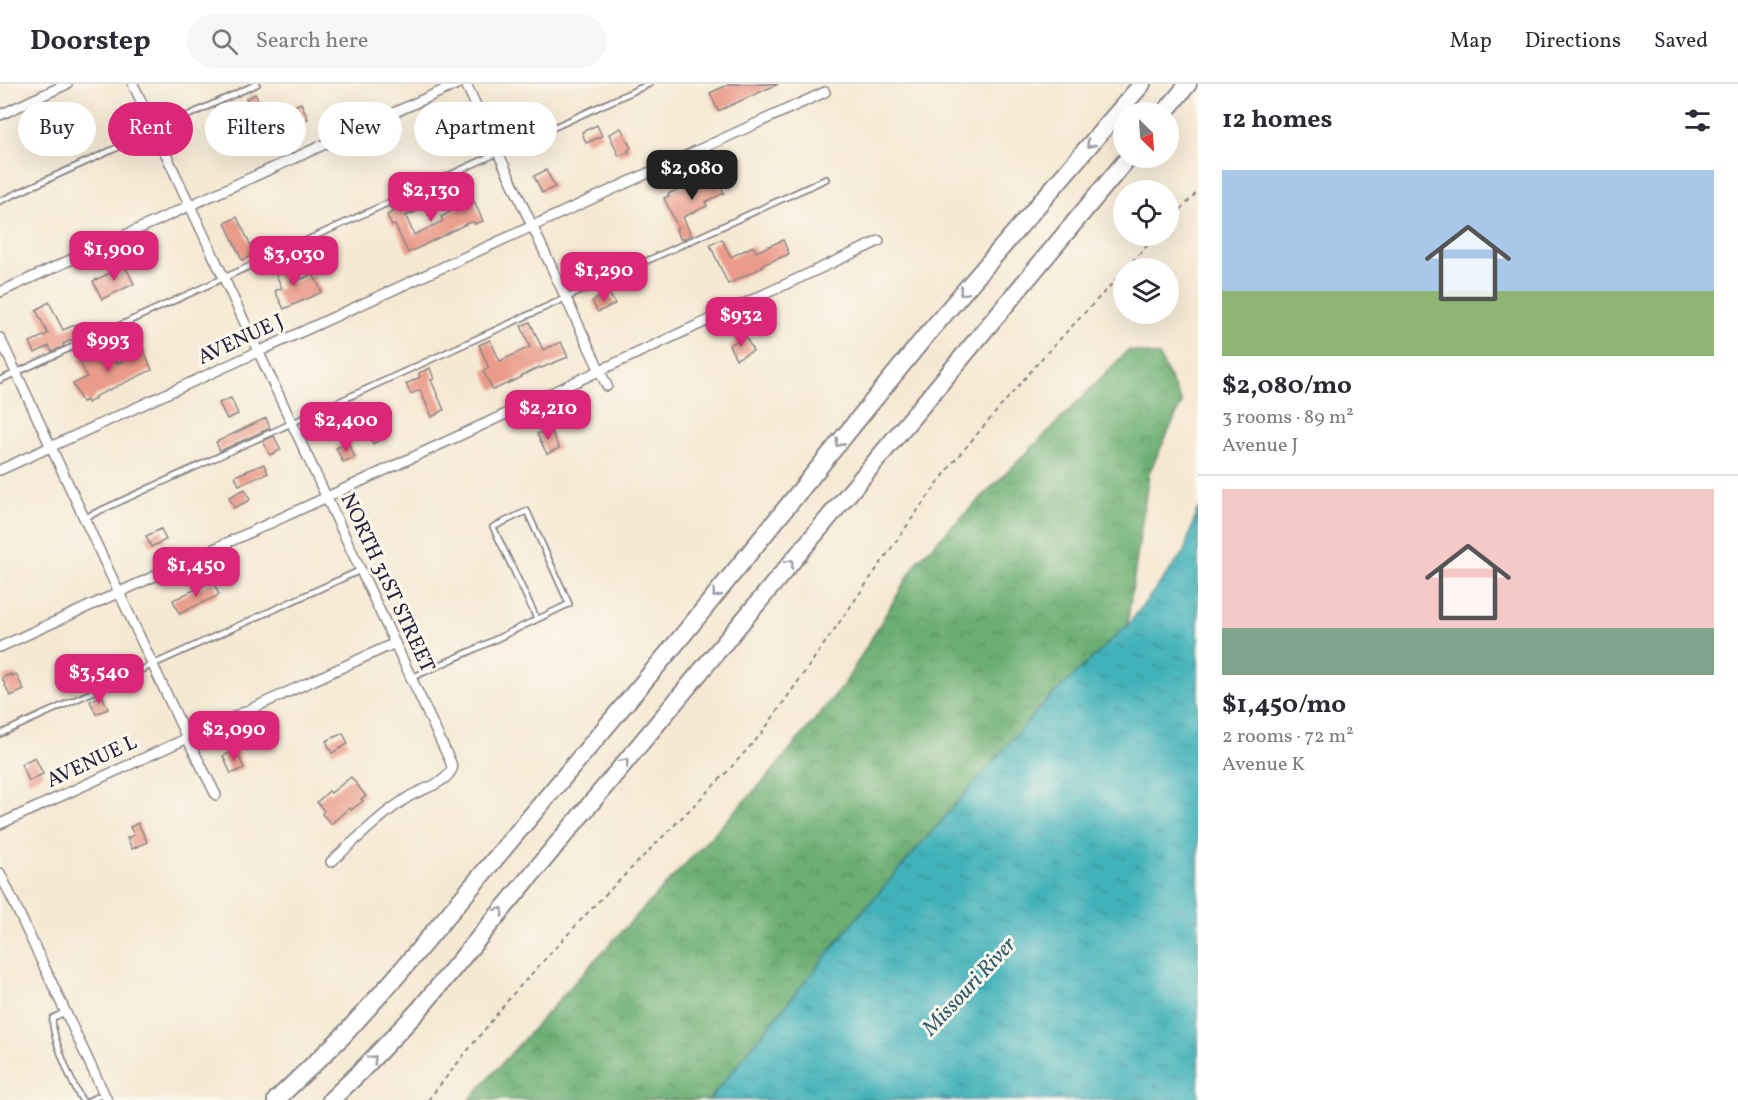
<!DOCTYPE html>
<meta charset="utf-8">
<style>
:root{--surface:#fff;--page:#f7f7f7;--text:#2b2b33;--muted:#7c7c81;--line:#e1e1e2;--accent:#db2777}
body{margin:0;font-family:Vollkorn,serif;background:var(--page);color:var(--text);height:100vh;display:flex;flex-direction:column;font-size:22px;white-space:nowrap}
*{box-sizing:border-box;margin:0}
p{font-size:20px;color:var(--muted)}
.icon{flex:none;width:33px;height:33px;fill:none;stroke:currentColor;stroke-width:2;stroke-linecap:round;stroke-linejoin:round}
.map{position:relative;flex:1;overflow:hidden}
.panel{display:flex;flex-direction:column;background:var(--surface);width:540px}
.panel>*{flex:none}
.hud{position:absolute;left:18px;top:18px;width:570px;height:54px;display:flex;gap:12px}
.needle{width:39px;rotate:155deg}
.tools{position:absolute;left:1113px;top:18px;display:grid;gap:12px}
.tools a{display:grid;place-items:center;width:66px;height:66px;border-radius:50%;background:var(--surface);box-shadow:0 6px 24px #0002;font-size:30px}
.price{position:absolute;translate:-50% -51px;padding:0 14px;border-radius:12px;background:var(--accent);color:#fff;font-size:20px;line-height:39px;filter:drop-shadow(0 2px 3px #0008)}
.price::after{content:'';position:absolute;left:50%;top:36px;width:18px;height:14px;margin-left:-9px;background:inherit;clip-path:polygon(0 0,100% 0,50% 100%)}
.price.current{background:#222;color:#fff}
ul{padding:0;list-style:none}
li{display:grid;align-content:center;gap:12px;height:318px;padding:0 24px}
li+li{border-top:2px solid var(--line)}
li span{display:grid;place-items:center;height:186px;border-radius:0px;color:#555}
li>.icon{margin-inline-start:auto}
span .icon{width:108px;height:108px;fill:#fffc;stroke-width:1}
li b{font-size:26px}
h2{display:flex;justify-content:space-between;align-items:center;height:72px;padding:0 24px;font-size:26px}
.tag{padding:0 21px;border-radius:27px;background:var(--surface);box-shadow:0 6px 24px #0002;font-size:21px;line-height:54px}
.tag.current{background:var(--accent);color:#fff}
header{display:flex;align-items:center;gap:36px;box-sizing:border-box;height:84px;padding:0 30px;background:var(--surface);border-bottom:2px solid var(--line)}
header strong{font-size:28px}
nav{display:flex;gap:33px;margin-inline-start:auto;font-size:21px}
.search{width:420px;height:54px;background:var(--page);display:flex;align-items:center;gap:15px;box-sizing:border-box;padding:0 21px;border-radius:33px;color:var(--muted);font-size:22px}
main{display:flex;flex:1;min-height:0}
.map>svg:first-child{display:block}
.forest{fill:url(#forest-crowns);stroke:#466856;stroke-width:1.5}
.water{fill:url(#water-ripples);stroke:#326a7a;stroke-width:1.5}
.building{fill:#ea9b8a}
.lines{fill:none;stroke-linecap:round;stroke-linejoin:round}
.service-casing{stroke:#8c8687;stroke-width:8}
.minor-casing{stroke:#8c8687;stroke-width:12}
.motorway-casing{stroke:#8c8687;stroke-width:20}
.path{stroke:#8c8687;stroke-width:2;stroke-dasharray:4.5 4.5;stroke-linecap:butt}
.service{stroke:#fff;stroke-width:4.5}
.minor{stroke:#fff;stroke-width:9}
.motorway{stroke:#fff;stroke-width:16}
.oneway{stroke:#9c9ca7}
.labels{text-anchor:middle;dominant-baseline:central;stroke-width:6;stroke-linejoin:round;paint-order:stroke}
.street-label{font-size:21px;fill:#22223b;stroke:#fbf7ec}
.water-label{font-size:22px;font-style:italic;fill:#2f5c6e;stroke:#fbf7ec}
</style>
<header>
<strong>Doorstep</strong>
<div class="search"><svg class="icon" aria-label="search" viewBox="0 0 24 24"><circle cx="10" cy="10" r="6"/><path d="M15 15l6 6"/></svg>Search here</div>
<nav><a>Map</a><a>Directions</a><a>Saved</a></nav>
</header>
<main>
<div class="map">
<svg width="1198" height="1016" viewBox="0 0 1198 1016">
<defs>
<pattern id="forest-crowns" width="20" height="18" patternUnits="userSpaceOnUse" patternTransform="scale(1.5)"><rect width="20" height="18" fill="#6bae72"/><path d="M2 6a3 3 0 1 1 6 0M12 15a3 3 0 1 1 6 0" fill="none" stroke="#588d5f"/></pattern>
<pattern id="water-ripples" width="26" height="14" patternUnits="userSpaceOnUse" patternTransform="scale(1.5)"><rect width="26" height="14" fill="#42b2ba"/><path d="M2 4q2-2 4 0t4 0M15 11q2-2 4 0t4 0" fill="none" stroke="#379098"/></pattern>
</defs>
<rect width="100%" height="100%" fill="#fbf7ec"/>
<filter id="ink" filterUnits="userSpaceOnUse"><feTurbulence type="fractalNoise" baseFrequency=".0167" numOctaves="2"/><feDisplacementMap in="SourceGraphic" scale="12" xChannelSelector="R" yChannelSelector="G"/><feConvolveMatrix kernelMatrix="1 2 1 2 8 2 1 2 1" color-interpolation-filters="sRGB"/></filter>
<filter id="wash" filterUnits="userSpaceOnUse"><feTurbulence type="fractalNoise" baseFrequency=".008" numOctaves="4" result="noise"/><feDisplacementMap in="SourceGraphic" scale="24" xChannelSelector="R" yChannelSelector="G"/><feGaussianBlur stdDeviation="1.35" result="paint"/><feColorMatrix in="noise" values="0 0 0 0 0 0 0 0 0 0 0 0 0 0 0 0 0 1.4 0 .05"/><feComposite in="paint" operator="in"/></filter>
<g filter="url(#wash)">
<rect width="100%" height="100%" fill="#f5e9d3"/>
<!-- forest -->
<path class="forest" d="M1128 266 1159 272 1182 319 1149 389 1127 542 1043 620 964 711 855 836 709 1016H469L593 878 769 691 845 599 918 476 1059 337Z"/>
<!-- water -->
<path class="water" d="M1198 424V1016H709L855 836 964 711 1043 620 1127 542 1184 468Z"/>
<g id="blocks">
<!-- building -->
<g class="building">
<path d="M730 0H778L718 27 710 9Z"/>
<path d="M255 10 267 34 301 19 308 35 265 56 266 57 256 62 247 43 257 38 246 15Z"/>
<path d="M597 41 602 52 586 59 582 48Z"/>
<path d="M621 44 631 64 628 66 629 68 619 72 609 50Z"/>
<path d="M546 86 555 103 542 109 534 92Z"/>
<path d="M715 89 724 109 705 118 707 122 683 133 691 151 681 156 676 145 678 144 664 114 669 112 668 110Z"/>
<path d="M473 115 483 137 475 140 474 138 468 139 408 169 395 141 392 142 387 131 393 128 390 123 402 118 403 120 412 116 417 127 406 132 414 151 443 137 441 133Z"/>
<path d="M237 133 255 170 242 176 225 139Z"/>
<path d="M722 155 731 173 753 162 756 168 783 156 789 170 762 181 763 183 728 200 710 161Z"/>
<path d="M282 175 293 199 313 190 322 208 284 225 275 207 282 204 271 180Z"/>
<path d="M125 182 134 200 102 215 93 197Z"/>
<path d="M609 209 615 220 598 228 592 217Z"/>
<path d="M49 218 63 246 77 240 82 251 63 260 64 262 52 268 49 262 35 269 30 258 48 250 36 226Z"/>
<path d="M530 238 543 266 561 258 568 273 541 284 540 283 521 292 522 293 493 306 483 287 489 284 479 261 490 256 500 277 530 263 521 242Z"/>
<path d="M746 253 753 267 736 275 729 261Z"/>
<path d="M108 262 116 280 144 267 152 286 94 313 95 315 88 319 87 316 82 318 73 300 87 293 79 275Z"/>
<path d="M430 284 434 295 431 296 444 326 432 333 420 306 411 310 406 300 420 293 419 289Z"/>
<path d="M231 314 238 330 227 335 219 319Z"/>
<path d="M266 334 270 344 220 367 216 358Z"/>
<path d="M378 334 386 352 373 360 364 341Z"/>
<path d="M550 344 559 364 547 370 537 350Z"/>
<path d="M274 352 281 366 270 371 263 357Z"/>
<path d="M348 359 355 373 343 378 336 364Z"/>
<path d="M264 380 268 389 239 401 235 392Z"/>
<path d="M245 405 250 416 234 424 229 413Z"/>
<path d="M161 445 166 456 151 463 146 452Z"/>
<path d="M213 497 219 511 179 530 173 516Z"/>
<path d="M11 590 12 592 16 590 24 606 10 612 2 594Z"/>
<path d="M102 611 108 625 96 630 90 617Z"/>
<path d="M343 649 348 660 332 669 326 657Z"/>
<path d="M236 666 244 684 231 690 223 672Z"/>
<path d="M35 673 43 690 29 697 21 680Z"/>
<path d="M351 693 366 712 361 715 363 717 351 726 349 724 331 740 322 730 324 727 317 718 329 707 331 709Z"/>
<path d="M138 739 147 758 132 765 127 754 134 751 130 743Z"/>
</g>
</g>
</g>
<g filter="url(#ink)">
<use href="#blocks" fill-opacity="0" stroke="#8c8687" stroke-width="1.5"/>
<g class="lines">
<!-- service casing -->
<g class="service-casing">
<g id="service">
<path d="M0 117 257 0"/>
<path d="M0 296 649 0"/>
<path d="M84 434 826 95"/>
<path d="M411 594 471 567 569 520 527 427 493 443 537 535"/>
<path d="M0 650 361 486"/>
<path d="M65 928 53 934C49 947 74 1004 82 1016"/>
<path d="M90 1016 104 1010"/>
</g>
</g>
<!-- minor casing -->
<g class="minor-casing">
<g id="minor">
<path d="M133 0 451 679 452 685C445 700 424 704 410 712 381 730 356 756 331 778"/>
<path d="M466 0 607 302"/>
<path d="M0 31 67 0"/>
<path d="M0 208 457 0"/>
<path d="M0 254 187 654 216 711"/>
<path d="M0 386 825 8"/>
<path d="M0 563 327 413 879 157"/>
<path d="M0 740 395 559"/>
<path d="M0 789 107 1016"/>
</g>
</g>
<!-- motorway casing -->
<g class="motorway-casing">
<g id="motorway">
<path d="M1165 28 1188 0"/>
<path d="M276 1016 342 953 395 894 678 557 924 254 1142 0"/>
<path d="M331 1016 360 988 418 927 1128 74"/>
</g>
</g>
<!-- path -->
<g class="path">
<path d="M1168 139 1198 107"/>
<path d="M1126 184 1156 152"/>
<path d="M428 1016 513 910 591 825 726 689 762 649 918 426 955 376 1043 273 1124 187"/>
</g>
<!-- service -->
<use href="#service" class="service"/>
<!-- minor -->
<use href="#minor" class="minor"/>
<!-- motorway -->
<use href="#motorway" class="motorway"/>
</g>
<!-- one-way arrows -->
<defs><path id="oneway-chevron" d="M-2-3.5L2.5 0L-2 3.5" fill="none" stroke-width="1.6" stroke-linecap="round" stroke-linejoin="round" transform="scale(1.5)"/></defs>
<g class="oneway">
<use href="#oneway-chevron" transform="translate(1090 60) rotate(131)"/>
<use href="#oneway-chevron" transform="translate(963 208) rotate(131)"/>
<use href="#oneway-chevron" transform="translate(839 359) rotate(129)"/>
<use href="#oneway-chevron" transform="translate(790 479) rotate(-50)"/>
<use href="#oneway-chevron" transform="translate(716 510) rotate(129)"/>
<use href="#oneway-chevron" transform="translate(625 678) rotate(-50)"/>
<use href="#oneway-chevron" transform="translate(500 827) rotate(-50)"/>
<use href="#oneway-chevron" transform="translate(373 975) rotate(-46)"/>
</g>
</g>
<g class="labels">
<!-- street labels -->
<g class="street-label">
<text transform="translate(241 256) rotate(-25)">AVENUE J</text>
<text transform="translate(387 499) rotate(65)">NORTH 31ST STREET</text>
<text transform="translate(92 678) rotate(-25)">AVENUE L</text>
</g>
<!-- water labels -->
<g class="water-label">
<text transform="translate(970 903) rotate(-47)">Missouri River</text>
</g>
</g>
</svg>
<div class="tools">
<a><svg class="needle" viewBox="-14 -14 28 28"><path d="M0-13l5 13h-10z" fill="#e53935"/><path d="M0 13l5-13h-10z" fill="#7c7c81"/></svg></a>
<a><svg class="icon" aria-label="locate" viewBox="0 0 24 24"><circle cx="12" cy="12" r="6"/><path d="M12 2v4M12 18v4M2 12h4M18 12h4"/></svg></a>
<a><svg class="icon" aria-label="layers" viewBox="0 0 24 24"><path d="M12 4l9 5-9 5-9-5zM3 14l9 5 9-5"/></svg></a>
</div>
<b class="price current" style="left:692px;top:117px">$2,080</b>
<b class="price" style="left:431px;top:139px">$2,130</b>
<b class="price" style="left:114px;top:198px">$1,900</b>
<b class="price" style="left:294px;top:203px">$3,030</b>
<b class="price" style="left:604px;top:219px">$1,290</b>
<b class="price" style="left:741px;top:264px">$932</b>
<b class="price" style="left:108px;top:289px">$993</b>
<b class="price" style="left:548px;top:357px">$2,210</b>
<b class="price" style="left:346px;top:369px">$2,400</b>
<b class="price" style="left:196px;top:514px">$1,450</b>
<b class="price" style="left:99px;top:621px">$3,540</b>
<b class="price" style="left:234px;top:678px">$2,090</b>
<div class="hud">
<a class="tag">Buy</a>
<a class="tag current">Rent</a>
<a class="tag">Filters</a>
<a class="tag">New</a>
<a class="tag">Apartment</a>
</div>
</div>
<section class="panel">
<h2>12 homes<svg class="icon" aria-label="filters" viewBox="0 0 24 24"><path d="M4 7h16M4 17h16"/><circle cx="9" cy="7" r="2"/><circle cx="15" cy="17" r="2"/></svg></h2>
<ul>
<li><span style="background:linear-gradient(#a9c7e8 65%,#8fb573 0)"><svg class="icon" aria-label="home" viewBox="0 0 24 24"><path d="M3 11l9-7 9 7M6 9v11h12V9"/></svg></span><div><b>$2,080/mo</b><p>3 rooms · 89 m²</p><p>Avenue J</p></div></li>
<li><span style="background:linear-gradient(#f6c9c9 75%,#7fa58c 0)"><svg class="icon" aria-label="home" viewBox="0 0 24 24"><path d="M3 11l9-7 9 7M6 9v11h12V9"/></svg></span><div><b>$1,450/mo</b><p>2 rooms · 72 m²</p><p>Avenue K</p></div></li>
</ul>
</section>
</main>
